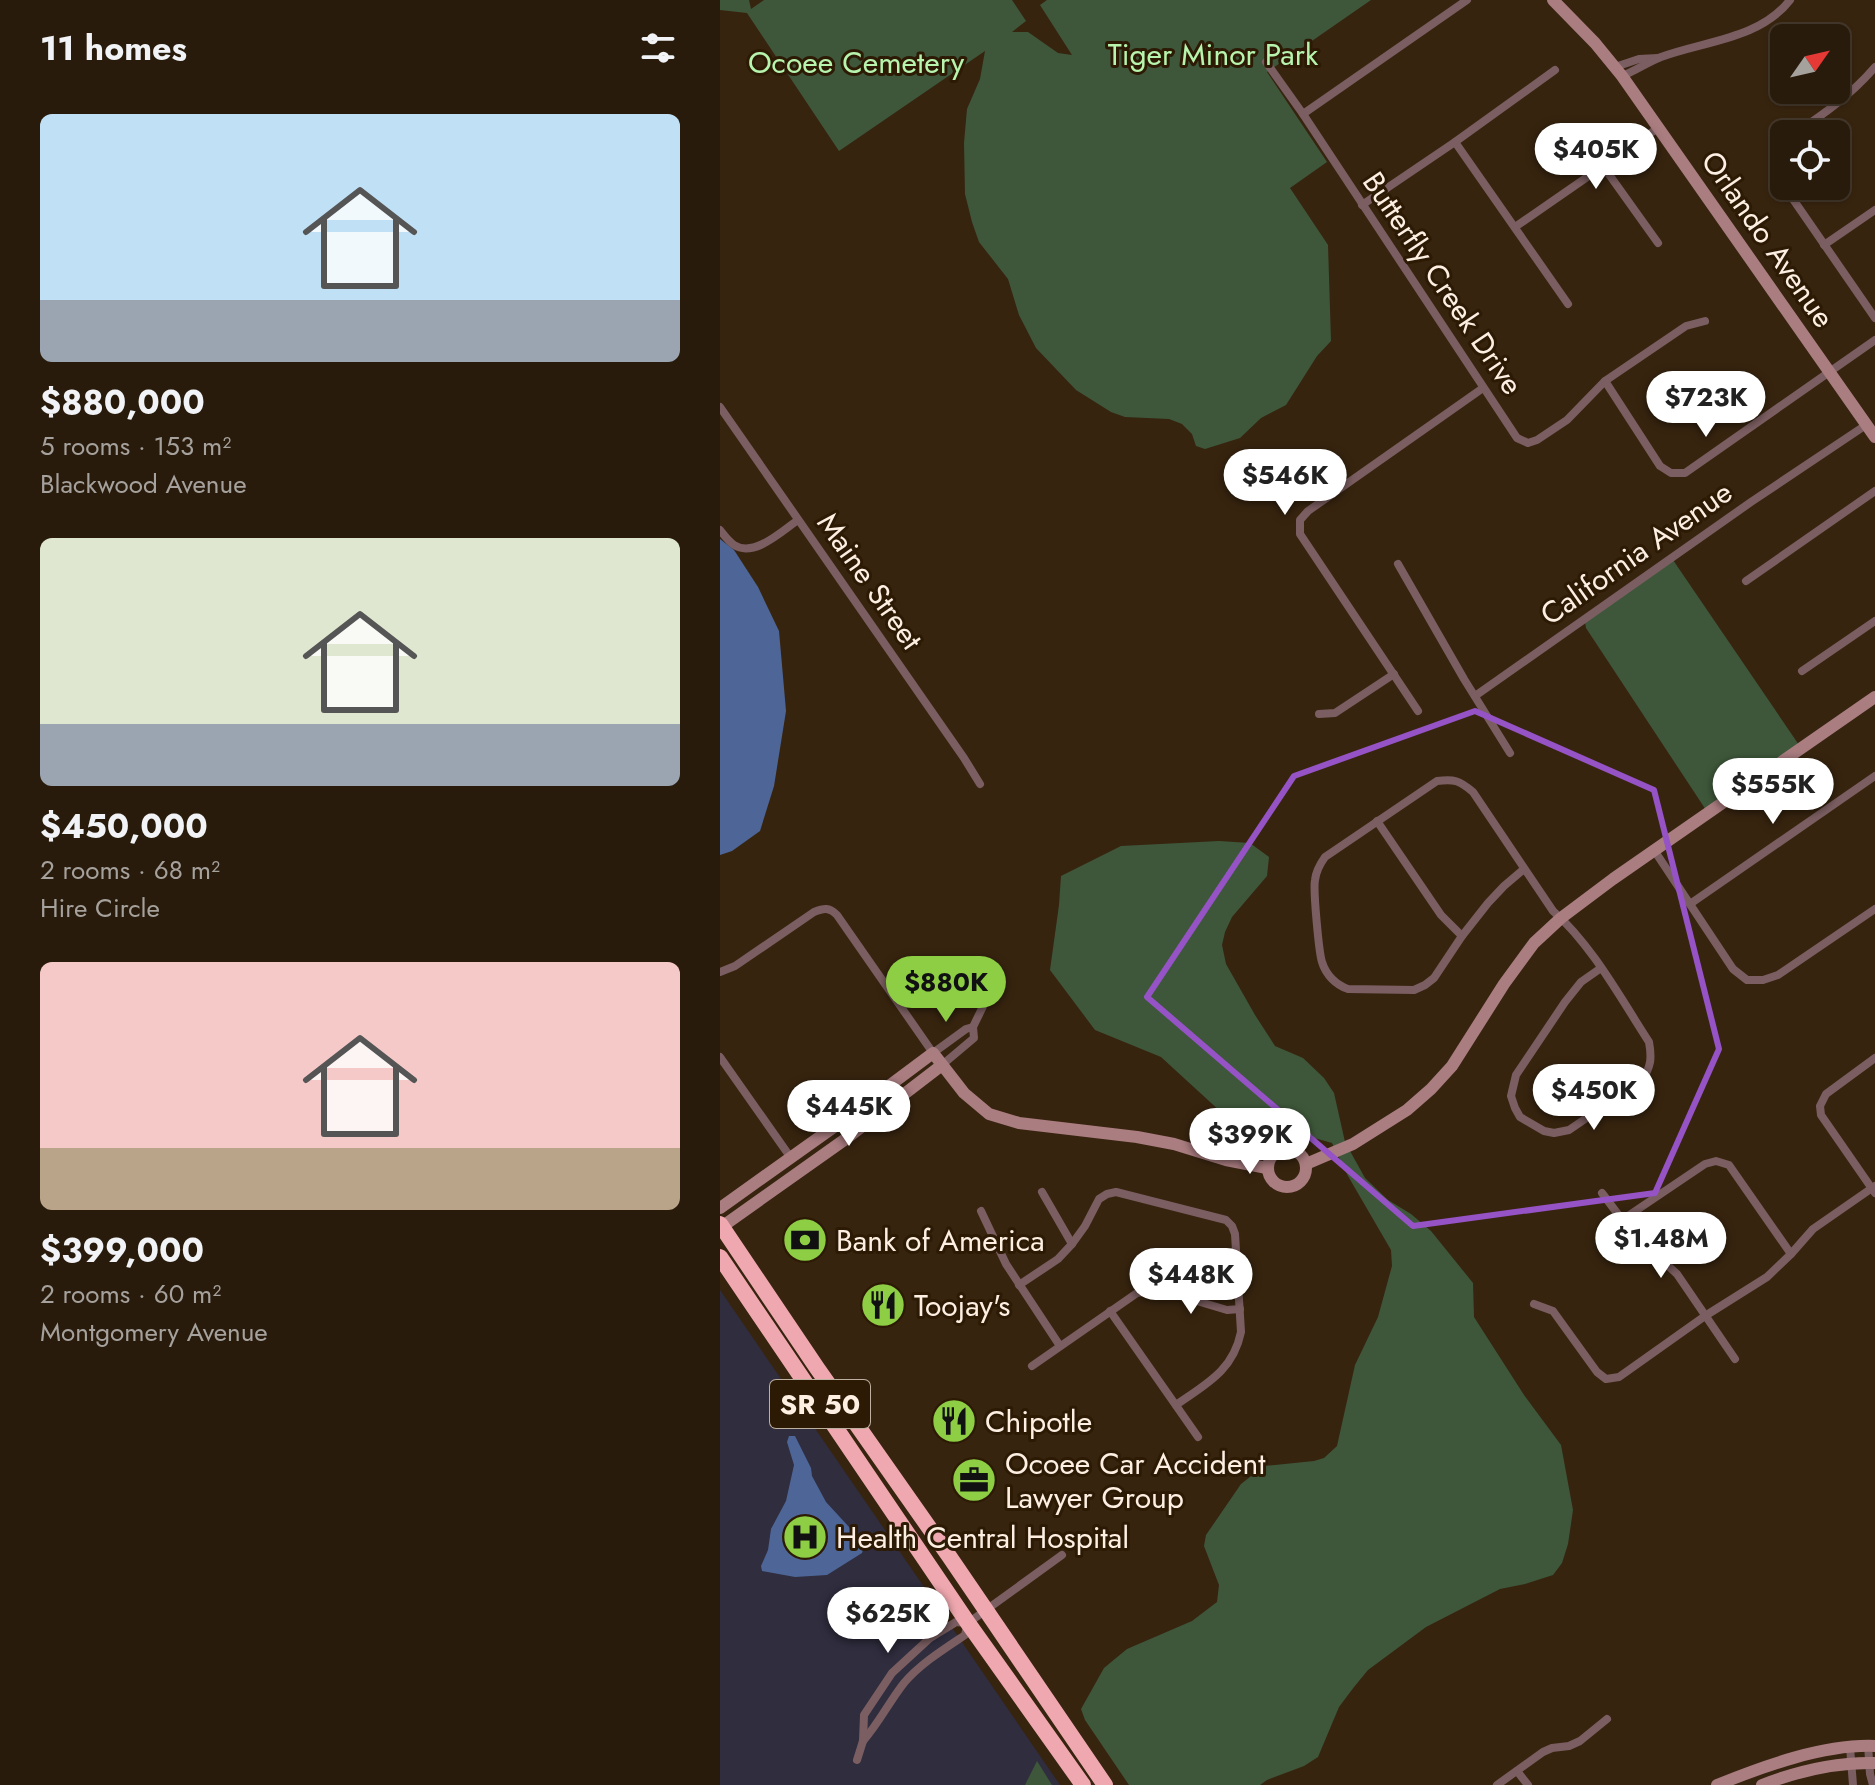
<!DOCTYPE html>
<meta charset="utf-8">
<style>
:root{--surface:#291b0b;--page:#312414;--text:#f1f3f6;--muted:#a5a19d;--line:#45392c;--accent:#8dce44}
body{margin:0;font-family:Jost,sans-serif;background:var(--page);color:var(--text);height:100vh;display:flex;flex-direction:column;font-size:30px;white-space:nowrap}
*{box-sizing:border-box;margin:0}
p{font-size:26px;color:var(--muted)}
.icon{flex:none;width:44px;height:44px;fill:none;stroke:currentColor;stroke-width:2;stroke-linecap:round;stroke-linejoin:round}
.map{position:relative;flex:1;overflow:hidden}
.side{display:flex;flex-direction:column;background:var(--surface);width:720px}
.side>*{flex:none}
.needle{width:52px;rotate:56deg}
.controls{position:absolute;left:1050px;top:24px;display:grid;gap:16px}
.controls a{display:grid;place-items:center;width:80px;height:80px;border-radius:12px;background:var(--surface);box-shadow:0 2px 6px #0004,0 0 0 2px var(--line);font-size:40px}
.price{position:absolute;translate:-50% -68px;padding:0 18px;border-radius:28px;background:#fff;color:#222;font-size:26px;line-height:52px;filter:drop-shadow(0 2px 4px #0008)}
.price::after{content:'';position:absolute;left:50%;top:48px;width:24px;height:18px;margin-left:-12px;background:inherit;clip-path:polygon(0 0,100% 0,50% 100%)}
.price.on{background:var(--accent);color:#111}
ul{padding:0;list-style:none}
li{display:grid;align-content:center;gap:16px;height:424px;padding:0 40px}
li span{display:grid;place-items:center;height:248px;border-radius:12px;color:#555}
li>.icon{margin-inline-start:auto}
span .icon{width:144px;height:144px;fill:#fffc;stroke-width:1}
li b{font-size:34px}
h2{display:flex;justify-content:space-between;align-items:center;height:96px;padding:0 40px;font-size:34px}
main{display:flex;flex:1;min-height:0}
.map>svg:first-child{display:block}
.medical{fill:#2f2d3e}
.green{fill:#3e573a}
.water{fill:#4e6697}
.lines{fill:none;stroke-linecap:round;stroke-linejoin:round}
.street{stroke:#7b5e61;stroke-width:8}
.secondary{stroke:#aa7d81;stroke-width:12}
.highway{stroke:#efa8af;stroke-width:16}
.marked{fill:none;stroke:#9553c6;stroke-width:6;stroke-linejoin:round}
.labels{text-anchor:middle;dominant-baseline:central;stroke-width:6;stroke-linejoin:round;paint-order:stroke}
.shield{fill:#2c1a05;stroke:#beb0a0;stroke-width:2}
.shield-label{font-size:28px;font-weight:bold;fill:#fdf0e3}
.park-label{font-size:30px;fill:#b7f4ad;stroke:#2c1a05}
.street-label{font-size:30px;fill:#fdf0e3;stroke:#2c1a05}
.poi-label{font-size:30px;fill:#fdf0e3;stroke:#2c1a05;text-anchor:start}
</style>
<main>
<section class="side">
<h2>11 homes<svg class="icon" aria-label="filters" viewBox="0 0 24 24"><path d="M4 7h16M4 17h16"/><circle cx="9" cy="7" r="2"/><circle cx="15" cy="17" r="2"/></svg></h2>
<ul>
<li><span style="background:linear-gradient(#bfe0f5 75%,#9aa5b1 0)"><svg class="icon" aria-label="home" viewBox="0 0 24 24"><path d="M3 11l9-7 9 7M6 9v11h12V9"/></svg></span><div><b>$880,000</b><p>5 rooms · 153 m²</p><p>Blackwood Avenue</p></div></li>
<li><span style="background:linear-gradient(#dfe7d0 75%,#9aa5b1 0)"><svg class="icon" aria-label="home" viewBox="0 0 24 24"><path d="M3 11l9-7 9 7M6 9v11h12V9"/></svg></span><div><b>$450,000</b><p>2 rooms · 68 m²</p><p>Hire Circle</p></div></li>
<li><span style="background:linear-gradient(#f6c9c9 75%,#b9a48a 0)"><svg class="icon" aria-label="home" viewBox="0 0 24 24"><path d="M3 11l9-7 9 7M6 9v11h12V9"/></svg></span><div><b>$399,000</b><p>2 rooms · 60 m²</p><p>Montgomery Avenue</p></div></li>
</ul>
</section>
<div class="map">
<svg width="1155" height="1785" viewBox="0 0 1155 1785">
<rect width="100%" height="100%" fill="#37240f"/>
<!-- medical -->
<path class="medical" d="M0 1290 340 1785H0Z"/>
<!-- green -->
<g class="green">
<path d="M0 0H29L31 9 44 0H292L306 21 292 32H308L338 53 352 55 320 5 327 0H651L547 72 607 162 570 188 608 245 611 341 597 356 566 405 541 418 520 438 485 449 476 446 472 434 462 424 449 419 405 417 391 412 356 390 316 348 299 315 288 279 259 242 252 222 245 194 244 143 247 109 260 79 265 51 119 151 27 13 0 10Z"/>
<path d="M953 560 1079 745 986 810 866 628 865 622Z"/>
<path d="M499 841 530 843 549 857 547 876 512 917 505 932 502 945 506 964 535 1015 555 1046 583 1058 604 1078 614 1093 625 1142 645 1178 668 1200 691 1214 711 1231 753 1283 754 1317 804 1395 841 1445 853 1510 848 1544 842 1563 833 1575 805 1584 780 1589 706 1627 648 1670 634 1687 619 1707 598 1757 584 1766 547 1780 540 1785H409L365 1720 361 1709 384 1668 407 1649 472 1621 497 1602 499 1585 484 1546 486 1535 521 1484 544 1466 594 1461 604 1458 617 1446 635 1365 658 1317 672 1266 671 1250 628 1176 612 1143 584 1135 577 1129 561 1133 540 1119 520 1118 501 1112 441 1057 375 1030 330 970 339 905 341 876 401 846Z"/>
<path d="M317 1761 332 1785H305Z"/>
</g>
<!-- water -->
<g class="water">
<path d="M0 539 14 550 38 587 59 631 66 711 54 786 40 831 12 851 0 855Z"/>
<path d="M69 1436H75L91 1468 92 1476 106 1502 141 1540 144 1547 142 1553 107 1575 75 1577 42 1571 41 1566 48 1550 51 1529 66 1501 74 1465 67 1442Z"/>
</g>
<g class="lines">
<!-- street -->
<g class="street">
<path d="M546 62 583 114 797 438 808 443 817 440 847 420 885 381 966 326 985 321"/>
<path d="M895 67 919 59 938 58"/>
<path d="M902 76C915 71 928 62 941 57 984 41 1040 39 1070 0"/>
<path d="M583 114 747 0"/>
<path d="M1074 134C1104 114 1132 94 1155 67"/>
<path d="M1064 141C1050 156 1050 157 1057 176L1155 318"/>
<path d="M735 142 848 304"/>
<path d="M883 166 938 243"/>
<path d="M642 205 735 142 835 70"/>
<path d="M795 227 938 128"/>
<path d="M1104 245 1155 210"/>
<path d="M885 381 940 466 951 473H965L1155 340"/>
<path d="M0 407 244 758 260 784"/>
<path d="M0 530C4 535 8 541 14 545 34 558 62 531 78 520"/>
<path d="M678 564 744 679 790 753"/>
<path d="M1026 581 1155 491"/>
<path d="M1082 671 1155 621"/>
<path d="M755 696 1031 502 1146 425"/>
<path d="M698 711 580 534V520L588 511 763 388"/>
<path d="M599 714 615 713 674 674"/>
<path d="M657 821 721 915 742 936"/>
<path d="M934 850 1013 969 1027 980H1043L1058 975 1155 909"/>
<path d="M804 869 784 886 768 903 742 936 714 978 705 985 694 990 628 989C616 985 606 975 602 962 599 953 593 890 595 880 596 871 600 864 605 857L717 781C734 779 739 780 753 792L833 911C872 945 901 999 929 1042 932 1058 931 1067 922 1080L849 1130 834 1133 824 1131 800 1117 795 1108 791 1096 796 1075 845 1002 861 982 881 968"/>
<path d="M970 904 1155 776"/>
<path d="M0 972 15 966 94 912C104 908 109 907 117 915L213 1053 246 1029 253 1027"/>
<path d="M0 1057 71 1158"/>
<path d="M1155 1058 1106 1094 1100 1106 1101 1115 1155 1193"/>
<path d="M222 1065 254 1038 253 1027 269 994"/>
<path d="M322 1192 352 1244"/>
<path d="M882 1193 912 1233 957 1274 1015 1359"/>
<path d="M261 1211 286 1264 340 1346"/>
<path d="M902 1220 985 1164 996 1161 1009 1165 1071 1254"/>
<path d="M299 1285 338 1259 352 1244 365 1226 379 1199 387 1194 396 1192 506 1220 512 1226 515 1234 521 1332C513 1371 486 1384 456 1405"/>
<path d="M814 1304 833 1311 877 1372 886 1379 899 1377 985 1316 1047 1277 1071 1254 1093 1229 1155 1186"/>
<path d="M390 1311 478 1437"/>
<path d="M312 1366 417 1293 430 1290H440L507 1310 520 1309"/>
<path d="M143 1741C159 1723 169 1702 184 1683 200 1664 224 1649 245 1635L248 1623 342 1555"/>
<path d="M1148 1745 1150 1774 1153 1785"/>
<path d="M1130 1747 1133 1785"/>
<path d="M137 1760 143 1741 144 1715 172 1673 210 1638 236 1622 247 1623"/>
<path d="M797 1771 808 1785"/>
<path d="M777 1785 823 1752 832 1748 849 1746 860 1741 887 1719"/>
</g>
<!-- secondary -->
<g class="secondary">
<path d="M833 0 875 43 902 76 1155 437"/>
<circle cx="567" cy="1168" r="19"/>
<path d="M586 1164 633 1144 687 1110 711 1089 732 1066 784 984 814 943 841 918 893 879 1155 697"/>
<path d="M0 1208 118 1124 213 1053 244 1093 269 1114 299 1123 417 1137 454 1144 506 1160 547 1168"/>
<path d="M0 1228 127 1138 222 1065"/>
<path d="M997 1785C1044 1766 1104 1744 1155 1746"/>
<path d="M1042 1785C1078 1771 1117 1762 1155 1763"/>
</g>
<!-- highway -->
<g class="highway">
<path d="M0 1224 97 1368 229 1556 385 1785"/>
<path d="M0 1257 248 1623 363 1785"/>
</g>
</g>
<!-- marked area -->
<path class="marked" d="M755 711 934 790 999 1049 935 1193 693 1226 427 997 574 776Z"/>
<!-- icons -->
<defs>
<g id="bank-disc" transform="scale(2.3)"><circle r="9.5" fill="#8dce44" stroke="#2c1a05"/><path d="M-6-4H6V4H-6ZM0-2.3a2.3 2.3 0 1 0 0 4.6a2.3 2.3 0 1 0 0-4.6Z" fill="#111"/></g>
<g id="restaurant-disc" transform="scale(2.3)"><circle r="9.5" fill="#8dce44" stroke="#2c1a05"/><path d="M-5-6h1v4h1v-4h1v4h1v-4h1v5L-1.5 .5V6h-2V.5L-5-1ZM5-6V6H3V1.5H1.5Q1.5-4 5-6Z" fill="#111"/></g>
<g id="office-disc" transform="scale(2.3)"><circle r="9.5" fill="#8dce44" stroke="#2c1a05"/><path d="M-6-3h4V-5.5h4V-3h4V5H-6ZM-1-4.5V-3h2v-1.5ZM-6 0V1H6V0Z" fill="#111"/></g>
<g id="hospital-disc" transform="scale(2.3)"><circle r="9.5" fill="#8dce44" stroke="#2c1a05"/><path d="M-5-5h3v3.5h4V-5h3V5h-3V1.5h-4V5h-3Z" fill="#111"/></g>
</defs>
<g fill-rule="evenodd">
<use href="#bank-disc" x="85" y="1240"/>
<use href="#restaurant-disc" x="163" y="1305"/>
<use href="#restaurant-disc" x="234" y="1421"/>
<use href="#office-disc" x="254" y="1480"/>
<use href="#hospital-disc" x="85" y="1537"/>
</g>
<g class="labels">
<!-- shield labels -->
<rect class="shield" x="50" y="1380" width="100" height="48" rx="6"/>
<g class="shield-label">
<text x="100" y="1404">SR 50</text>
</g>
<!-- park labels -->
<g class="park-label">
<text x="493" y="54">Tiger Minor Park</text>
<text x="136" y="62">Ocoee Cemetery</text>
</g>
<!-- street labels -->
<g class="street-label">
<text transform="translate(1048 239) rotate(55)">Orlando Avenue</text>
<text transform="translate(723 283) rotate(56)">Butterfly Creek Drive</text>
<text transform="translate(916 553) rotate(-35)">California Avenue</text>
<text transform="translate(150 581) rotate(55)">Maine Street</text>
</g>
<!-- poi labels -->
<g class="poi-label">
<text x="116" y="1240">Bank of America</text>
<text x="194" y="1305">Toojay's</text>
<text x="265" y="1421">Chipotle</text>
<text x="285" y="1463">Ocoee Car Accident<tspan x="285" dy="34">Lawyer Group</tspan></text>
<text x="116" y="1537">Health Central Hospital</text>
</g>
</g>
</svg>
<div class="controls">
<a><svg class="needle" viewBox="-14 -14 28 28"><path d="M0-13l5 13h-10z" fill="#e53935"/><path d="M0 13l5-13h-10z" fill="#a5a19d"/></svg></a>
<a><svg class="icon" aria-label="locate" viewBox="0 0 24 24"><circle cx="12" cy="12" r="6"/><path d="M12 2v4M12 18v4M2 12h4M18 12h4"/></svg></a>
</div>
<b class="price" style="left:876px;top:191px">$405K</b>
<b class="price" style="left:986px;top:439px">$723K</b>
<b class="price" style="left:565px;top:517px">$546K</b>
<b class="price" style="left:1053px;top:826px">$555K</b>
<b class="price on" style="left:226px;top:1024px">$880K</b>
<b class="price" style="left:874px;top:1132px">$450K</b>
<b class="price" style="left:129px;top:1148px">$445K</b>
<b class="price" style="left:530px;top:1176px">$399K</b>
<b class="price" style="left:941px;top:1280px">$1.48M</b>
<b class="price" style="left:471px;top:1316px">$448K</b>
<b class="price" style="left:168px;top:1655px">$625K</b>
</div>
</main>
